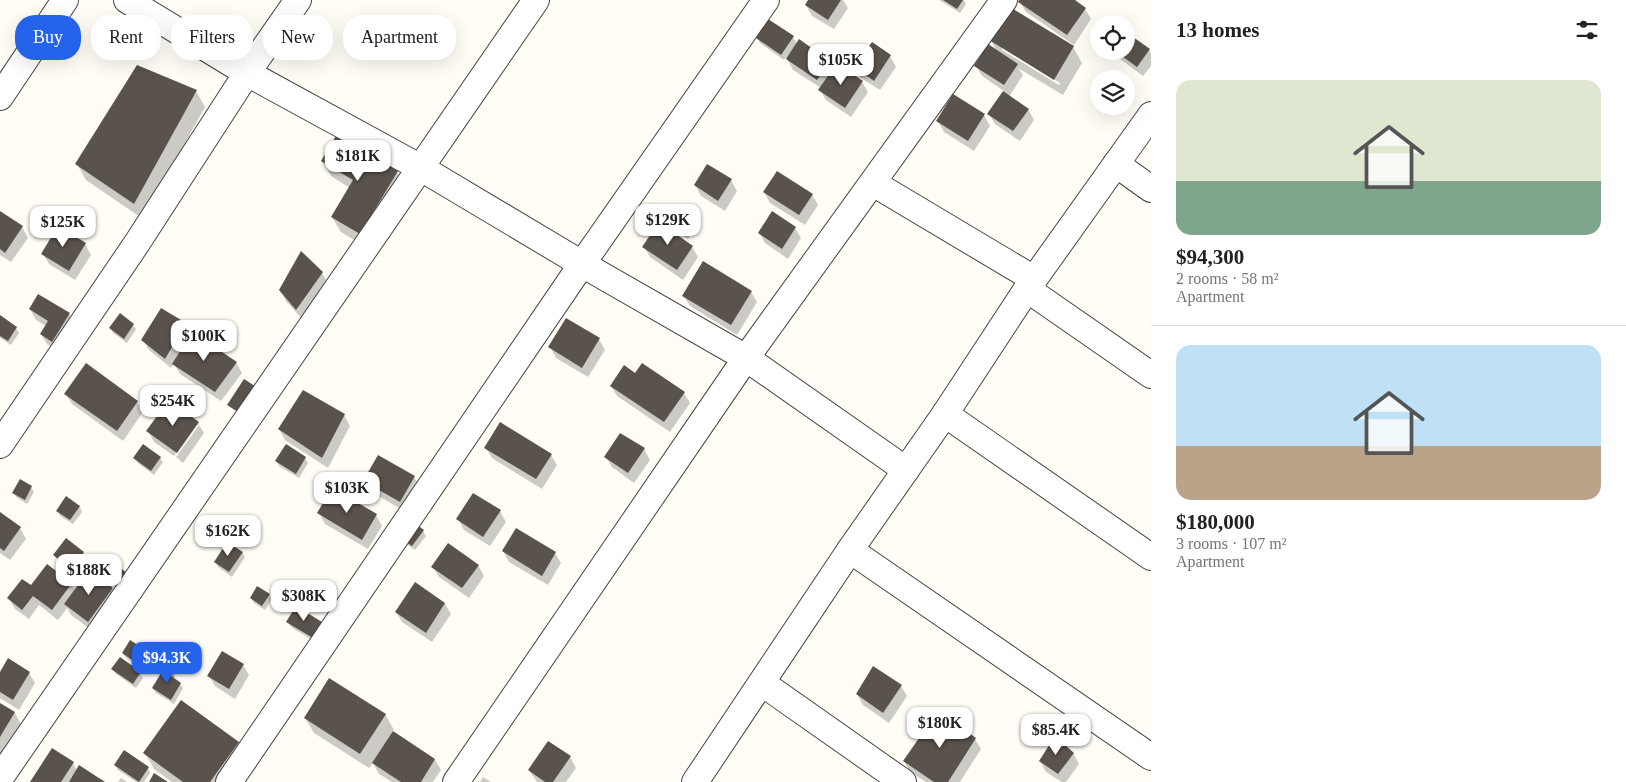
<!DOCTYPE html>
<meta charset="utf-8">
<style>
:root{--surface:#fff;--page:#f6f6f6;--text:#202124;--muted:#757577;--line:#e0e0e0;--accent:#2563eb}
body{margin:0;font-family:"Times New Roman",serif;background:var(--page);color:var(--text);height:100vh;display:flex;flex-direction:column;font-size:19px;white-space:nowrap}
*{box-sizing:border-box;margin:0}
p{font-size:16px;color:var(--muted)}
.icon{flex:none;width:28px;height:28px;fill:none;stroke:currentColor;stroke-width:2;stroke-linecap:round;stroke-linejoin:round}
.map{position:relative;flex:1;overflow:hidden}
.details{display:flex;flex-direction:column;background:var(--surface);width:475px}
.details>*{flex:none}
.banner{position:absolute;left:15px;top:15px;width:475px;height:45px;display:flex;gap:10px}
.fabs{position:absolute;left:1090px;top:15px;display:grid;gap:10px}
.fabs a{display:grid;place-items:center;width:45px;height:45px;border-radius:50%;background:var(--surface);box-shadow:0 5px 20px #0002;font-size:25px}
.price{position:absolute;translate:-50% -42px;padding:0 11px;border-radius:10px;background:#fff;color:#222;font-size:16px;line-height:32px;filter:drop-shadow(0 1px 2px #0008)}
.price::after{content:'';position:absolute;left:50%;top:30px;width:15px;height:11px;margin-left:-8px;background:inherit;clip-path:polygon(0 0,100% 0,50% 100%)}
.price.active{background:var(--accent);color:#fff}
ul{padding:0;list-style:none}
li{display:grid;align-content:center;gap:10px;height:265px;padding:0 25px}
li+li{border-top:1px solid var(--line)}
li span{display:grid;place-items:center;height:155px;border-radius:15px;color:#555}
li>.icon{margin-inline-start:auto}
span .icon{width:90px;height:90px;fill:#fffc;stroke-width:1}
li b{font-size:21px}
h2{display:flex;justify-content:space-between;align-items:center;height:60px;padding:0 25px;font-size:21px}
.chip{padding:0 18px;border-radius:20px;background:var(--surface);box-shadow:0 5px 20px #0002;font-size:18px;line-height:45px}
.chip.active{background:var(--accent);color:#fff}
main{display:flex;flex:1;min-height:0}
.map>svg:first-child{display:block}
.shadow{fill:#0003;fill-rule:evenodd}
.building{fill:#5a524c}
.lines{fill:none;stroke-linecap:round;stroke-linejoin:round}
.minor-casing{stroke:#444;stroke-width:28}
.minor{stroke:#fff;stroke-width:26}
</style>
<main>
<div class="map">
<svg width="1151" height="782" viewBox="0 0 1151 782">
<rect width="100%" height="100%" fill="#fffdf5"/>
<!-- shadow -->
<g class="shadow">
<path d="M810 0H843L848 8 834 29 812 16 806 5Z"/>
<path d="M939 0H964L966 4 960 13Z"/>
<path d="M1021 0H1072L1085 9 1091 19 1074 45 1026 12 1020 2Z"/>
<path d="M1010 8 1073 47 1082 63 1063 95 1018 68 1023 75 1009 97 1028 109 1034 120 1020 141 995 124 989 114 1004 91 982 76 976 66 997 52 991 40ZM1002 47 1060 83 1059 85 1002 50Z"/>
<path d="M793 37 797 44 829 61 834 69 862 82 868 92 851 117 826 100 820 90 821 88 793 70 786 57 784 60 760 43 757 38Z"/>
<path d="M872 43 890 56 896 67 880 90 861 78 855 67Z"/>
<path d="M1149 50 1151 54V66L1143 76 1116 56 1113 51Z"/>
<path d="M196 91 205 107 143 219 86 180 77 164Z"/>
<path d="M984 115 990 126 974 151 944 132 938 121Z"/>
<path d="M322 161 397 172 406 187 369 249 341 232 332 217 350 188 331 176Z"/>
<path d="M731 180 737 191 725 211 701 196 695 185Z"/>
<path d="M764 192 812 195 818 205 805 225 770 203Z"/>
<path d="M669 205 693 221 696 226 688 239 664 223 661 218Z"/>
<path d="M0 212 22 227 28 238 11 262 0 255Z"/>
<path d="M795 228 801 238 788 259 765 243 759 233Z"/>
<path d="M85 244 91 255 75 280 49 264 43 254Z"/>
<path d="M644 247H692L698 257 683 280 650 257Z"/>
<path d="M322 273 328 283 302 319 286 301 280 290Z"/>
<path d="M751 292 757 302 737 335 690 306 684 296Z"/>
<path d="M30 309 69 314 75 324 58 351 47 344 41 334 46 326 36 320Z"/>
<path d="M0 318 16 328 19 333 11 345 0 338Z"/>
<path d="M185 324 192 336 236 363 242 373 221 401 180 374 174 364 171 368 149 350 143 340Z"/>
<path d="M133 325 136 329 127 343 113 333 111 328Z"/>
<path d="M599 339 605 350 588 377 556 358 550 347Z"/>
<path d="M636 375 684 393 690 403 670 432 617 396 611 386Z"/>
<path d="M66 394 137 402 143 412 123 441 72 404Z"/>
<path d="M169 402 198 423 204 433 183 463 176 457 199 425H196L174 456 154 442 148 431Z"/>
<path d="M344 415 350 426 328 468 285 440 279 429Z"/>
<path d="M486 448 551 455 557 465 542 489 492 458Z"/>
<path d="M644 449 650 460 634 483 612 467 606 457Z"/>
<path d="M135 458H160L163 462 154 475 138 463Z"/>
<path d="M305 458 308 463 299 478 279 466 277 461Z"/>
<path d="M414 477 420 487 406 512 370 491 364 481Z"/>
<path d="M31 487 34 492 27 504 16 497 14 493Z"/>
<path d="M67 498 80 507 82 512 73 524 60 516 58 511Z"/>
<path d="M500 511 506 522 490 546 464 530 458 519Z"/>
<path d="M319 513 376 515 382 526 368 549 325 524Z"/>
<path d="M0 514 20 528 26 539 10 560 0 553Z"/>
<path d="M423 531 426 536 415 550 406 544Z"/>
<path d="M66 540 83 553 86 558 75 573 57 559 54 555Z"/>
<path d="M503 551 555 553 561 563 548 585 509 562Z"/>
<path d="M242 552 245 557 232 577 218 567 215 562Z"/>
<path d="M478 565 484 576 469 598 439 577 433 567Z"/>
<path d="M47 566 71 584 75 590 112 589 118 599 94 632 71 615 67 608 58 620 39 605 29 619 15 609 9 598 31 587Z"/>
<path d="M415 584 445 604 451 614 432 642 402 622 396 612Z"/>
<path d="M269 595 272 599 265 610 254 603 251 598Z"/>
<path d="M296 608 315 642 291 627 288 622Z"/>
<path d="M123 653 152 656 155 661 147 672 126 658Z"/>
<path d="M243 665 249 675 235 699 215 686 209 676Z"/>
<path d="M113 669 140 673 143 678 136 688 116 674Z"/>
<path d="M172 671 175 676 173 679 180 684 183 688 174 704 156 693 153 688Z"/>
<path d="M29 673 35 683 19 710 0 698V674Z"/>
<path d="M901 686 907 696 889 723 863 705 857 694Z"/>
<path d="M0 704 15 713 21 724 2 754 0 753Z"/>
<path d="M385 714 394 730 392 732 435 760 441 770 433 782H392L379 774 373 763 369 768 314 733 305 718Z"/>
<path d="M975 739 981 749 960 782H926L910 772 904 761Z"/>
<path d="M238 742 247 758 230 782H172L154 769 145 753Z"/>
<path d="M549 742 570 757 576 768 566 782H537L529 770Z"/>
<path d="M1073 753 1079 764 1066 782H1062L1046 772 1040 761Z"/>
<path d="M73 763 77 771 103 782H31Z"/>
<path d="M115 765 148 768 150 773 144 782H136L118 770Z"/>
<path d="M483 777 491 782H480Z"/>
<path d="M121 778 127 782H118Z"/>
</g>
<!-- building -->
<g class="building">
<path d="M808 0H841L828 20 805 5Z"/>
<path d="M943 0H963L957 9Z"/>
<path d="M1019 0H1075L1086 8 1067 35 1018 2Z"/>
<path d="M1010 7 1074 46 1054 80 989 40Z"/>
<path d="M768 19 794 36 781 55 756 38Z"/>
<path d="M1126 32 1150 49 1137 67 1115 51H1126Z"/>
<path d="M799 39 830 61 817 80 786 59Z"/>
<path d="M872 42 891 55 874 81 854 67Z"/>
<path d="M988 44 1018 64 1004 85 974 66Z"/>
<path d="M837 63 863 81 845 108 818 90Z"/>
<path d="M137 65 197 90 134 204 75 164Z"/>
<path d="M1003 91 1029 109 1013 131 987 114Z"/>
<path d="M953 94 985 114 968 141 936 121Z"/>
<path d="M337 134 398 171 360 234 331 217 353 180 321 161Z"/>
<path d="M707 164 732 179 718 201 694 185Z"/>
<path d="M777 171 813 194 799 215 763 192Z"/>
<path d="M669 204 694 220 685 235 659 218Z"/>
<path d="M0 211 23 226 5 253 0 249Z"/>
<path d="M772 211 796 227 782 249 758 233Z"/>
<path d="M659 222 693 246 677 270 642 247Z"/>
<path d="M58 226 86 243 69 271 41 254Z"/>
<path d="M301 251 323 272 296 310 279 290Z"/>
<path d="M703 261 752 291 731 325 682 296Z"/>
<path d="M38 294 70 313 52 342 40 334 48 321 29 309Z"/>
<path d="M161 308 186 323 165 359 141 340Z"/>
<path d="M120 313 134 324 124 339 109 328Z"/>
<path d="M0 315 17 327 8 341 0 336Z"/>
<path d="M566 318 600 338 582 368 548 347Z"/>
<path d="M192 332 237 362 215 392 172 364Z"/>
<path d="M86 363 138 401 117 431 64 394Z"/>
<path d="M642 363 685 392 664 422 610 386 624 365 635 373Z"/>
<path d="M244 379 258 388 241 414 227 405Z"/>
<path d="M303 390 345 414 322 458 278 429Z"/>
<path d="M169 400 199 422 177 453 146 431Z"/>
<path d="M500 422 552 454 536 479 484 448Z"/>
<path d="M620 433 645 448 628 473 604 457Z"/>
<path d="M143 444 161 457 151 471 133 458Z"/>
<path d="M286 444 306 457 296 474 275 461Z"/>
<path d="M378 455 415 476 400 502 363 481Z"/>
<path d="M20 479 32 486 25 500 12 493Z"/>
<path d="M332 488 377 514 362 540 317 513Z"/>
<path d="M473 493 501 510 483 537 456 519Z"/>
<path d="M66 496 80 506 70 520 56 511Z"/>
<path d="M0 512 21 527 4 551 0 548Z"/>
<path d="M413 522 424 530 412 546 401 539Z"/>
<path d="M516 528 556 552 542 576 502 551Z"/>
<path d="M66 538 84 552 72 569 53 555Z"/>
<path d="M227 542 243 552 229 572 214 562Z"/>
<path d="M448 543 479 565 462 588 431 567Z"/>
<path d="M47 564 72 583 52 610 33 596 22 610 7 598 22 579 31 585Z"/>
<path d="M118 566 128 574 122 583 111 575Z"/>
<path d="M89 570 113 588 88 622 64 604Z"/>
<path d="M415 582 445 603 426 633 395 612Z"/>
<path d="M257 586 270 594 262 606 250 598Z"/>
<path d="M296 606 322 622 313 638 286 622Z"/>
<path d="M130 640 153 655 144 668 122 653Z"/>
<path d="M222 651 244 664 229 689 207 676Z"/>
<path d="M120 657 141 672 133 684 111 669Z"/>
<path d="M8 658 30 672 13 700 0 692V672Z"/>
<path d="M166 665 173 670 170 675 181 683 171 700 152 688Z"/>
<path d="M873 666 902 685 883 713 856 694Z"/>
<path d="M329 678 386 714 360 754 304 718Z"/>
<path d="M181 700 239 742 210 782H183L143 753Z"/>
<path d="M0 703 15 712 0 737Z"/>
<path d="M938 711 976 738 948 782H934L903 761Z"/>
<path d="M393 731 435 759 421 782H401L372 763Z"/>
<path d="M1055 736 1074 753 1058 774 1039 761Z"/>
<path d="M548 741 571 756 553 782H545L528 770Z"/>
<path d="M52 748 74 762 61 782H30Z"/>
<path d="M124 750 149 767 139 782 114 765Z"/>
<path d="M79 765 105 782H69Z"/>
<path d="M154 773 168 782H149Z"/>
</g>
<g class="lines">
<!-- minor casing -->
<g class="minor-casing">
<g id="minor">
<path d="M127 0 247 73 421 168 582 264 746 358 906 470"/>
<path d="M0 97 65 0"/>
<path d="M1116 164 1151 189"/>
<path d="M873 183 1034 279"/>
<path d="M1027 289 1151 375"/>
<path d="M945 414 1151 557"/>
<path d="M0 445 137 243 247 73 298 0"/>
<path d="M850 550 1151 757"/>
<path d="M762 683 903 782"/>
<path d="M0 778 536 0"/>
<path d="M229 782 582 264 766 0"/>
<path d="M456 782 746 358 1004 0"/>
<path d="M695 782 850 550 945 414 1027 289 1151 115"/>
</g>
</g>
<!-- minor -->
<use href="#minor" class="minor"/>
</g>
</svg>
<div class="fabs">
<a><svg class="icon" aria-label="locate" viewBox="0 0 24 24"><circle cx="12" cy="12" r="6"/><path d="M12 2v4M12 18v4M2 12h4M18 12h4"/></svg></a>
<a><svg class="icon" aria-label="layers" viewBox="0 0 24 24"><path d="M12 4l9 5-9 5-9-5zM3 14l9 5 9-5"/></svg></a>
</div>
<b class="price" style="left:841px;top:86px">$105K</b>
<b class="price" style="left:358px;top:182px">$181K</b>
<b class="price" style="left:668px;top:246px">$129K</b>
<b class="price" style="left:63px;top:248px">$125K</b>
<b class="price" style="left:204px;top:362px">$100K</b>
<b class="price" style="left:173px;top:427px">$254K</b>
<b class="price" style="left:347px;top:514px">$103K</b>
<b class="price" style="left:228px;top:557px">$162K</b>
<b class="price" style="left:89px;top:596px">$188K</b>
<b class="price" style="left:304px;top:622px">$308K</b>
<b class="price active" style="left:167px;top:684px">$94.3K</b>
<b class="price" style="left:940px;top:749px">$180K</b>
<b class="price" style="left:1056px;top:756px">$85.4K</b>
<div class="banner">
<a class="chip active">Buy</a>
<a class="chip">Rent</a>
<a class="chip">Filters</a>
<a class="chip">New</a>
<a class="chip">Apartment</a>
</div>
</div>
<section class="details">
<h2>13 homes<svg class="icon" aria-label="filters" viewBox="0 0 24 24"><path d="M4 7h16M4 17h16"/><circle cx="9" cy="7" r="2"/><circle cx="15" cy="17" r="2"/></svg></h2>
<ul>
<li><span style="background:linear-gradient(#dfe7d0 65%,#7fa58c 0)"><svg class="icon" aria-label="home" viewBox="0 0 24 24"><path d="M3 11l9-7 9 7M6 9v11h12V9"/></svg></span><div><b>$94,300</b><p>2 rooms · 58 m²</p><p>Apartment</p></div></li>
<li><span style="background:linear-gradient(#bfe0f5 65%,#b9a48a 0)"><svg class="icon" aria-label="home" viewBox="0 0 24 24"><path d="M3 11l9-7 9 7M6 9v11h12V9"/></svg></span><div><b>$180,000</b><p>3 rooms · 107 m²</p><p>Apartment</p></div></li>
</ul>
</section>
</main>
